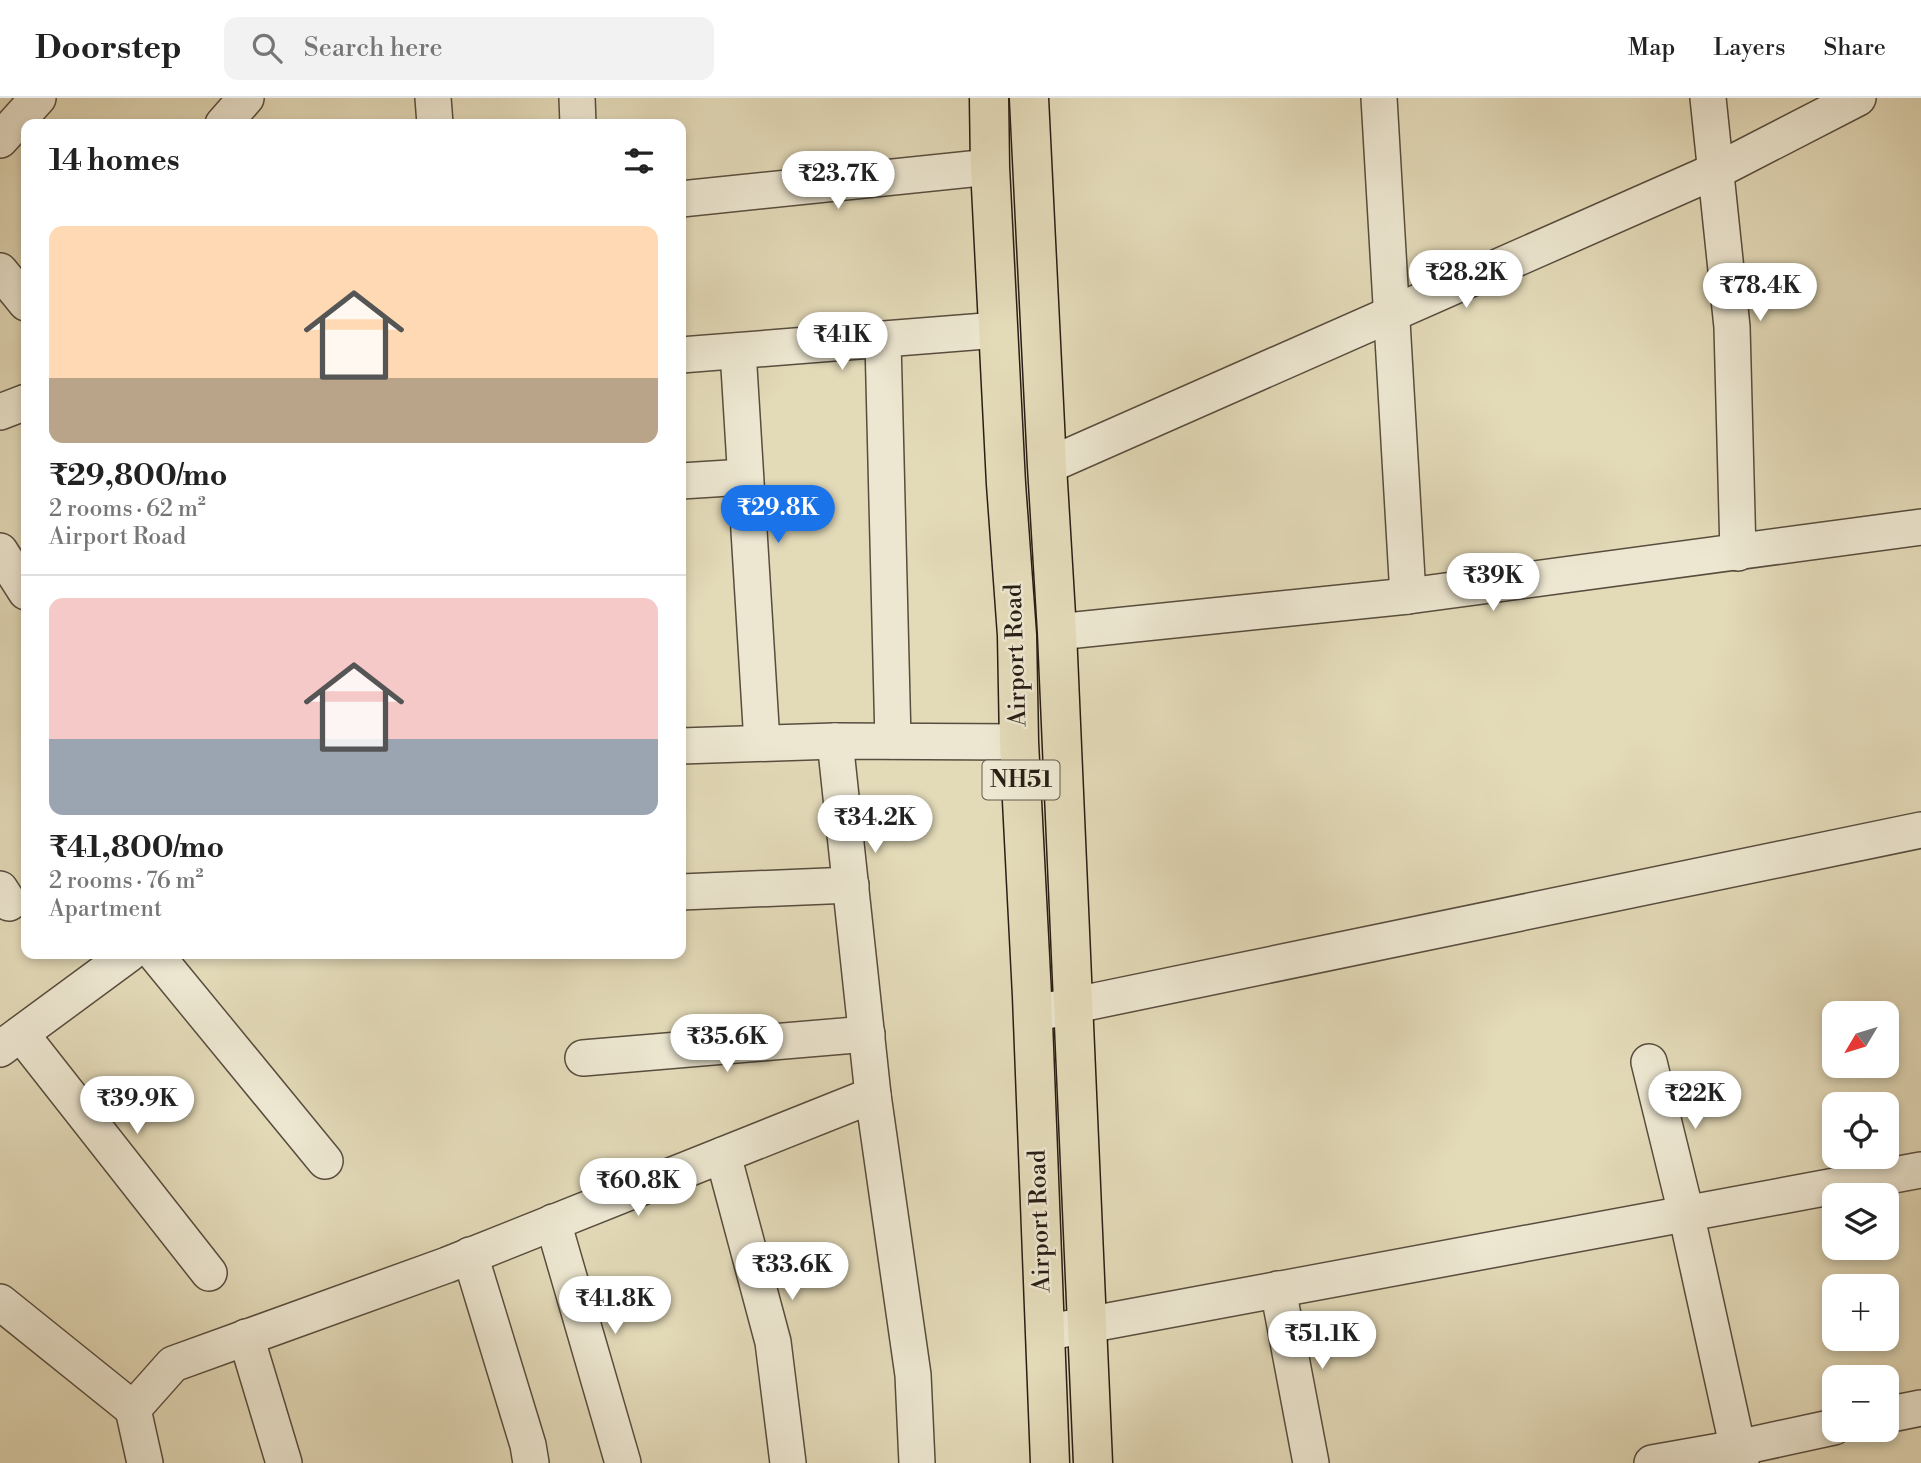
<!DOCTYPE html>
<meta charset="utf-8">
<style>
:root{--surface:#fff;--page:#f2f2f2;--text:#222;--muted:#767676;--line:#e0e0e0;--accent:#1a73e8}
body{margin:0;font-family:"Libre Bodoni",serif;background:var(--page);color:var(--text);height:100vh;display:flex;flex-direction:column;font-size:26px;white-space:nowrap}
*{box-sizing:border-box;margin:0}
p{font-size:23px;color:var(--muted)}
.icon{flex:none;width:38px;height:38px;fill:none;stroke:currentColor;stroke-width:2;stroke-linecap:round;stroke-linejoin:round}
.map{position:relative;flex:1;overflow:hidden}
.drawer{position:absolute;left:21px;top:21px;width:665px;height:840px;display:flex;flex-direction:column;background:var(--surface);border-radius:14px;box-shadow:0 4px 10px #0003}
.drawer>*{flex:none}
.needle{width:46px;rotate:232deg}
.controls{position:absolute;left:1822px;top:903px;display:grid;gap:14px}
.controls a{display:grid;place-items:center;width:77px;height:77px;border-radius:14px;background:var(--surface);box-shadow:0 4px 10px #0003;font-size:35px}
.price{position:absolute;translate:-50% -60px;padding:0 16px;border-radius:24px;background:#fff;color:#222;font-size:23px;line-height:46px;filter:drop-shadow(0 2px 4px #0008)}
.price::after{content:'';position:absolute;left:50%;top:42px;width:21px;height:16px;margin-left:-10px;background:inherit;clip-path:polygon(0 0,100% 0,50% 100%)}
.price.active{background:var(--accent);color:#fff}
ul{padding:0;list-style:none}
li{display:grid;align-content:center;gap:14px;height:371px;padding:0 28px}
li+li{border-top:2px solid var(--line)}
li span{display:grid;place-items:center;height:217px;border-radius:14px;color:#555}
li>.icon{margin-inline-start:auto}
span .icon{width:126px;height:126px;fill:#fffc;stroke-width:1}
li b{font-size:30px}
h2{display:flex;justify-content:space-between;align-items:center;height:84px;padding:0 28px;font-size:30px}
header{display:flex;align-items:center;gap:42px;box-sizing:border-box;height:98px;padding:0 35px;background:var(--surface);border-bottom:2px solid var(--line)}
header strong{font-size:33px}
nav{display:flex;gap:38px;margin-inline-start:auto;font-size:24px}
.search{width:490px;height:63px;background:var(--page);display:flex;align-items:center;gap:18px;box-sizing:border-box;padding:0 24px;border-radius:14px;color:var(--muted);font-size:26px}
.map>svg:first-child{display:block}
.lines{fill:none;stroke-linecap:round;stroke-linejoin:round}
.street-casing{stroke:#584d3e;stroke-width:38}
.highway-casing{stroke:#2a1e15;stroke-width:41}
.street{stroke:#ede7d1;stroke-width:35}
.highway{stroke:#e3dab8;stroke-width:38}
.labels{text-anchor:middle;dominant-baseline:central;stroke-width:5;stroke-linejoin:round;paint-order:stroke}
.shield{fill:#ede7d1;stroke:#645a4d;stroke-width:2}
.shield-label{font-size:23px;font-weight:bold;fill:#2a1e15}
.street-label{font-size:24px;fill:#2a1e15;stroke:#ede7d1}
</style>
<header>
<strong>Doorstep</strong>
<div class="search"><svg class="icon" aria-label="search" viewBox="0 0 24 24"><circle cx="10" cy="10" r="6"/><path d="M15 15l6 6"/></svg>Search here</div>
<nav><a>Map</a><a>Layers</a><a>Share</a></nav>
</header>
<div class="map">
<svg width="1921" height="1365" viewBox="0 0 1921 1365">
<rect width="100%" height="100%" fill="#e3dab8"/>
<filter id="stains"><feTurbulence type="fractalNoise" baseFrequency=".00286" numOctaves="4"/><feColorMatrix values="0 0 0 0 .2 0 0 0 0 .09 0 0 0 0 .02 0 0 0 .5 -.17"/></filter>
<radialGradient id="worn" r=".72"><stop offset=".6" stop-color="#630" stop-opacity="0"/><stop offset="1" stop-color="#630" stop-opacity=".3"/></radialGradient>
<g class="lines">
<!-- street casing -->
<g class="street-casing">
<g id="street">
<path d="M433 0 435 26"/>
<path d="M577 0 578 26"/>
<path d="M1379 0 1408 498"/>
<path d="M1708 0 1732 229 1738 455"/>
<path d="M223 26 246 0"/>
<path d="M0 42 38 0"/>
<path d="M681 101 990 69"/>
<path d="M0 173 26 205"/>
<path d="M883 243 893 643"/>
<path d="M738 253 762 645"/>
<path d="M681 257 998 232"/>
<path d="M0 314 26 304"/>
<path d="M1047 368 1724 69 1858 0"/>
<path d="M681 383 745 379"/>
<path d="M0 453 26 494"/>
<path d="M1057 534 1408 498 1921 429"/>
<path d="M681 648 835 643"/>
<path d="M0 791 9 805"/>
<path d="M681 794 851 787"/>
<path d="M155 856 325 1063"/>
<path d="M1032 916 1921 732"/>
<path d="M21 936 209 1175"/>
<path d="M0 951 129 856"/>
<path d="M583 960 867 936"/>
<path d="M1649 964 1686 1115 1741 1365"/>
<path d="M873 997 835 643 1019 644"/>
<path d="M723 1057 773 1244 788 1365"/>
<path d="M553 1124 623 1365"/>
<path d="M470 1157 528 1347 531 1365"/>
<path d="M1278 1191 1311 1365"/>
<path d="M0 1204 133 1311"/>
<path d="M1044 1235 1921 1072"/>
<path d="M246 1239 284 1365"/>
<path d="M1886 1317 1921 1310"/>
<path d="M145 1365 133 1311 173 1266 447 1167 873 997 913 1277 917 1365"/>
<path d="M1652 1365 1737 1350 1834 1329"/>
</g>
</g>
<!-- highway casing -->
<g class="highway-casing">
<g id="highway">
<path d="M989 0 990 69 1006 386 1017 537 1019 644 1032 898 1050 1365"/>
<path d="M1029 0 1047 368 1057 534 1093 1365"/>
</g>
</g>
<!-- street -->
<use href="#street" class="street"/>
<!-- highway -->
<use href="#highway" class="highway"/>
</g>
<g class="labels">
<!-- shield labels -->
<rect class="shield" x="982.5" y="662.5" width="77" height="39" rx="5"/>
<g class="shield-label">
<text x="1021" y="682">NH51</text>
</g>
<!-- street labels -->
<g class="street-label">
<text transform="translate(1016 557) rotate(-92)">Airport Road</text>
<text transform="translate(1040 1123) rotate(-92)">Airport Road</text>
</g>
</g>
<rect width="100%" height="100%" filter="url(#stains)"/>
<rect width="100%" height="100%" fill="url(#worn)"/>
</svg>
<div class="controls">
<a><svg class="needle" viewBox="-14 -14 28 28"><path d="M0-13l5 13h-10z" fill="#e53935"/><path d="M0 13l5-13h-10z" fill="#767676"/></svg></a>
<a><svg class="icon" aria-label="locate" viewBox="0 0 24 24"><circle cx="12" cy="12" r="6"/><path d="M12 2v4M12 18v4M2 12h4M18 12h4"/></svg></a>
<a><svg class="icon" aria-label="layers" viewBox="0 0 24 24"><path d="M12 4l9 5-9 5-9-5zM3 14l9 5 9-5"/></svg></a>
<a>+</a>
<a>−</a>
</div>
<b class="price" style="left:838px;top:113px">₹23.7K</b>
<b class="price" style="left:1466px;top:212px">₹28.2K</b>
<b class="price" style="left:1760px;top:225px">₹78.4K</b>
<b class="price" style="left:842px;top:274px">₹41K</b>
<b class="price active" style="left:778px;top:447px">₹29.8K</b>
<b class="price" style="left:1493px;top:515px">₹39K</b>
<b class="price" style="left:875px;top:757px">₹34.2K</b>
<b class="price" style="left:727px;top:976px">₹35.6K</b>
<b class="price" style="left:1695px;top:1033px">₹22K</b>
<b class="price" style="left:137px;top:1038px">₹39.9K</b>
<b class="price" style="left:638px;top:1120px">₹60.8K</b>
<b class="price" style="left:792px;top:1204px">₹33.6K</b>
<b class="price" style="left:615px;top:1238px">₹41.8K</b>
<b class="price" style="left:1322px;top:1273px">₹51.1K</b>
<section class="drawer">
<h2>14 homes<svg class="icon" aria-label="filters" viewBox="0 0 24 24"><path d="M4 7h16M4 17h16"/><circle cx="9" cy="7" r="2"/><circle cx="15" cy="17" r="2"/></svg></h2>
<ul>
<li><span style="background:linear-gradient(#ffd9b3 70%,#b9a48a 0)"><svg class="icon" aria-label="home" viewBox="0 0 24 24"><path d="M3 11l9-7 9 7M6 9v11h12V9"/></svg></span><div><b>₹29,800/mo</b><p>2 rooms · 62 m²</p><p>Airport Road</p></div></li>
<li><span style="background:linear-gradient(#f6c9c9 65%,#9aa5b1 0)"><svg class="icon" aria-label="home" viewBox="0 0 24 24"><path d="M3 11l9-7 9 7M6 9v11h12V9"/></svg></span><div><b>₹41,800/mo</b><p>2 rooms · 76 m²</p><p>Apartment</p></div></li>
</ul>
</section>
</div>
